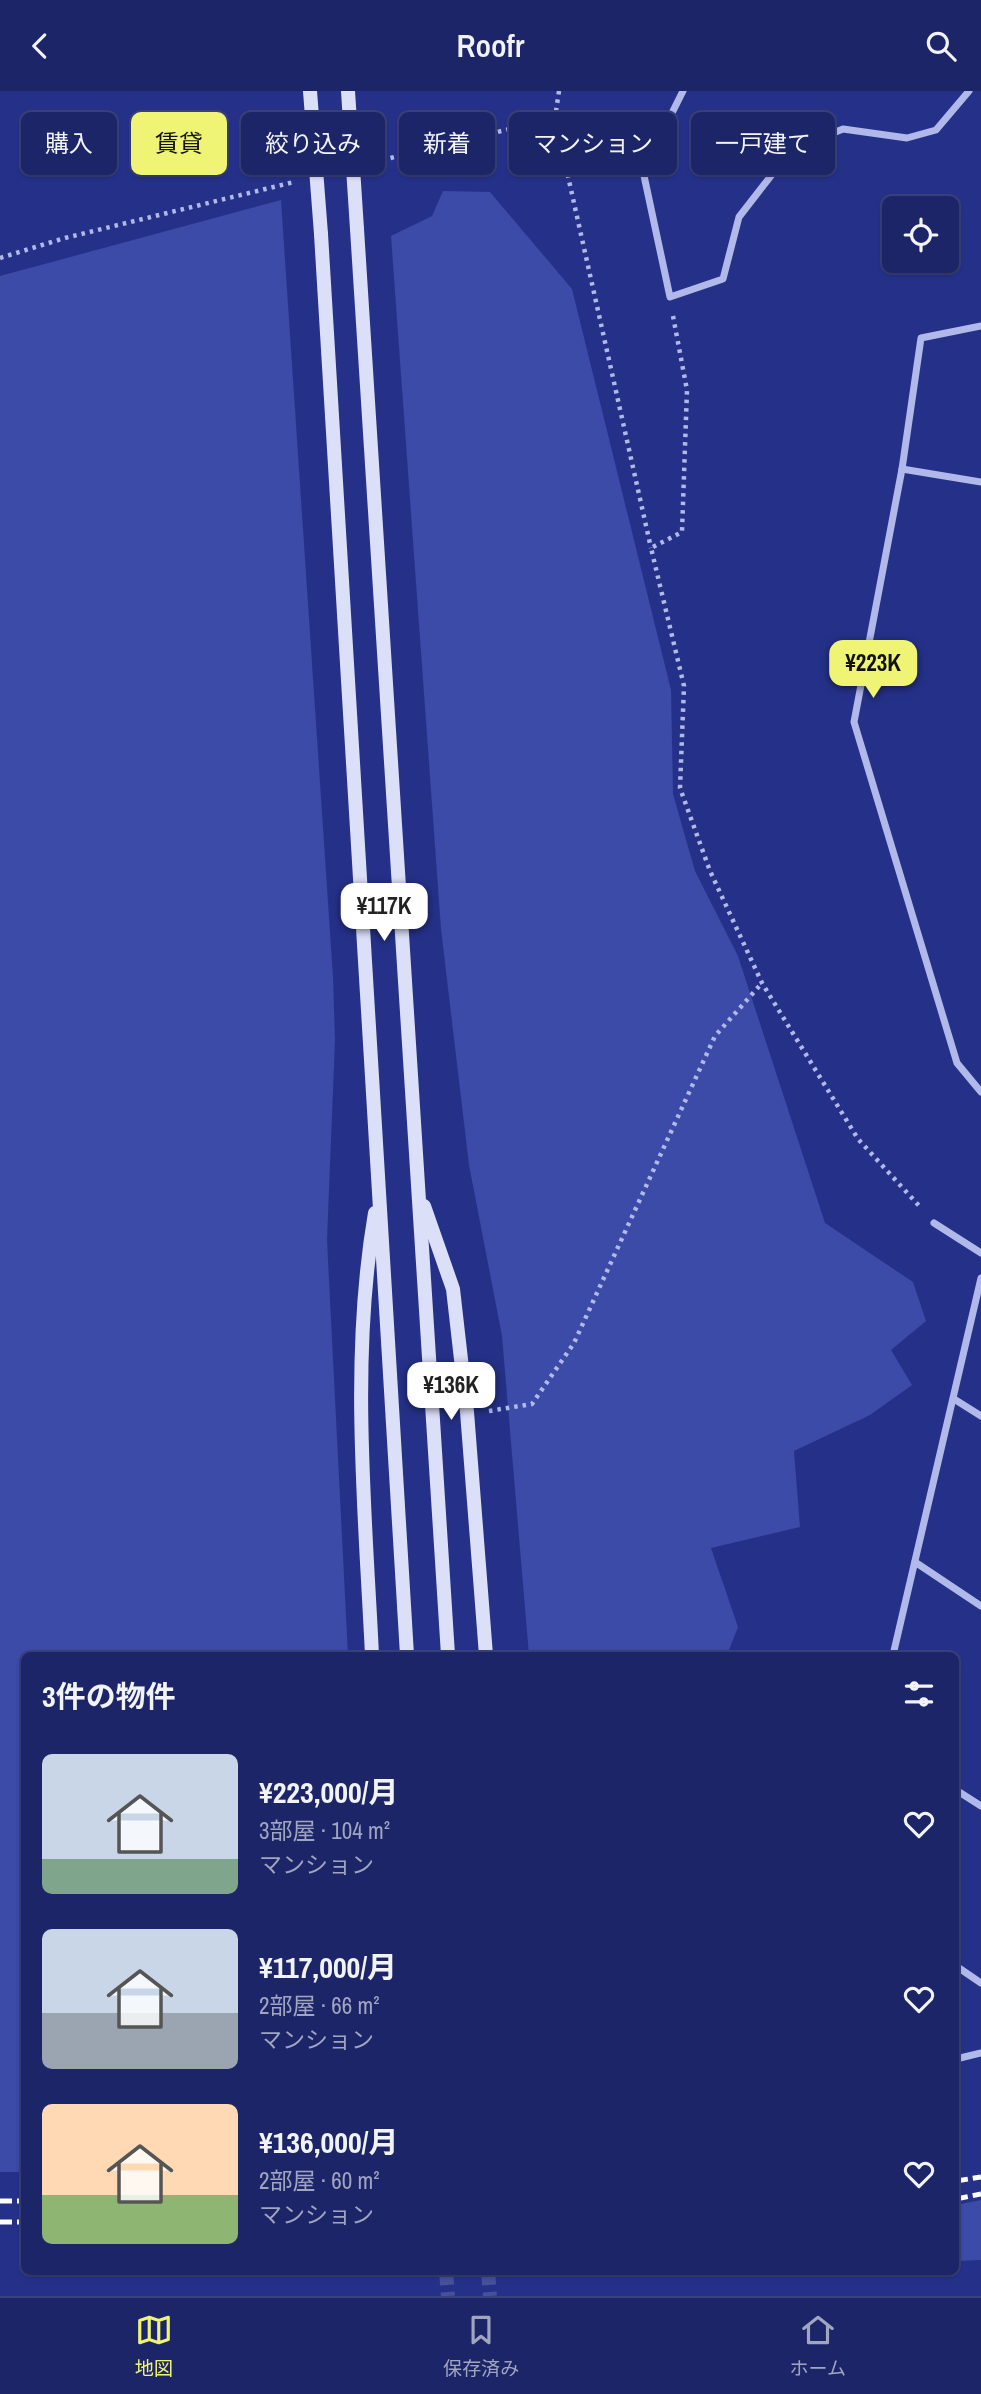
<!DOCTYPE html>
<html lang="ja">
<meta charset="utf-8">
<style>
:root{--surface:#1c2567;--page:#252d6d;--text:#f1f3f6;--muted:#a0a5c0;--line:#3a427b;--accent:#f0f475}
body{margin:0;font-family:"Archivo Narrow","Noto Sans JP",sans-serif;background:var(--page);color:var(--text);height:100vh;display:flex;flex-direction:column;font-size:26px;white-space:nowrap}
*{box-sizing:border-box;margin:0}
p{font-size:23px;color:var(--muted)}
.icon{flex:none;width:38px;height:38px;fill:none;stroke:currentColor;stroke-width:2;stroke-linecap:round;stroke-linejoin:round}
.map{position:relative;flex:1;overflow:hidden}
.drawer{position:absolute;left:21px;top:1561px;width:938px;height:623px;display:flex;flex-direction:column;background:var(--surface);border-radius:10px;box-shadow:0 2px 5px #0004,0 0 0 2px var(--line)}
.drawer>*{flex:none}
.hud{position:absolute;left:21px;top:21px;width:940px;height:63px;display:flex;gap:14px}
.buttons{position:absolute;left:882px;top:105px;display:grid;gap:14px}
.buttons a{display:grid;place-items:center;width:77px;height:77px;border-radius:10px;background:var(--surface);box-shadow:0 2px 5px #0004,0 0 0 2px var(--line);font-size:35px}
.price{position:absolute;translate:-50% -60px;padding:0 16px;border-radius:14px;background:#fff;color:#222;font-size:23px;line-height:46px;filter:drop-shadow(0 2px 4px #0008)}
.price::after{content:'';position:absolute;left:50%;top:42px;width:21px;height:16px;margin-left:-10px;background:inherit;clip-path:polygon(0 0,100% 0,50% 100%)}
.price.current{background:var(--accent);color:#111}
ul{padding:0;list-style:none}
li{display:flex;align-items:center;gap:21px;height:175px;padding:0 21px}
li span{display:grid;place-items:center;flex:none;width:196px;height:140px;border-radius:10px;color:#555}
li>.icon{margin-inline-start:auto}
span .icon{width:84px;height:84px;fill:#fffc;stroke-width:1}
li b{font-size:30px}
h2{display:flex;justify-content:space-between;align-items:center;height:84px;padding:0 21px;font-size:30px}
.chip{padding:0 24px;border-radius:10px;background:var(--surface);box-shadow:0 2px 5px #0004,0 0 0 2px var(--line);font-size:24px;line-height:63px}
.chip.current{background:var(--accent);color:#111}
header{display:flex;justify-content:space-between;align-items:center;height:91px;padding:0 21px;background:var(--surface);font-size:32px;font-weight:600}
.dock{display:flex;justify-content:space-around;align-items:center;height:98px;border-top:2px solid var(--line);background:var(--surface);font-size:19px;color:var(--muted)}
.dock a{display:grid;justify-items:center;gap:4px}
.dock .current{color:var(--accent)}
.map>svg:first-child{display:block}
.green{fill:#3c4aa8}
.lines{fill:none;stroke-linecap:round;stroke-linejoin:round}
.secondary-tunnel{stroke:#46509b;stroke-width:14;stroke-dasharray:14 7;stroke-linecap:butt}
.path{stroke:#b1b9ea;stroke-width:4.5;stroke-dasharray:3.5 5;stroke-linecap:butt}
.street{stroke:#b1b9ea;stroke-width:7}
.secondary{stroke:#dcdff8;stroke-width:14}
.rail{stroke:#fff;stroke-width:5;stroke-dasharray:12 5;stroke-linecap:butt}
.secondary-bridge{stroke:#dcdff8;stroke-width:14}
</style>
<header><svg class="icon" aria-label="back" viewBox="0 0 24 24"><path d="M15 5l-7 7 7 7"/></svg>Roofr<svg class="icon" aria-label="search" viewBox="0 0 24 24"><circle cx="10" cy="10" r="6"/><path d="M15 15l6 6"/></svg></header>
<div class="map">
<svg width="981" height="2205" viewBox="0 0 981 2205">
<rect width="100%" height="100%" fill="#253189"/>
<!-- green -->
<g class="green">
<path d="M443 100 490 101 572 198 671 599 673 703 695 780 738 865 825 1132 913 1191 926 1230 891 1259 912 1294 870 1324 794 1360 800 1436 711 1457 738 1536 727 1564H529L502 1245 469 1074 441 838 391 145 432 125Z"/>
<path d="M281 109 333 886 335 949 327 1149 348 1564H24V2081H0V185Z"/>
<path d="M981 2109V2169L956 2170V2114Z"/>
</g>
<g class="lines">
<!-- secondary-tunnel -->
<g class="secondary-tunnel">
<path d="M446 2180 448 2205"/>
<path d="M488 2180 490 2205"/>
</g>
<!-- path -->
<g class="path">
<path d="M559 0 555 27 651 457"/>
<path d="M374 71 555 27"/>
<path d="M0 167 65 147 294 91"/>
<path d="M673 225 687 299 682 441 651 457 684 595 680 697 710 780 762 892 858 1048 922 1118"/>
<path d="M489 1320 532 1313 574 1252 715 945 762 892"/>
</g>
<!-- street -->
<g class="street">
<path d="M683 0 643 80 670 206 723 188 739 126 791 59 843 38 907 47 936 39 969 0"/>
<path d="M981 235 921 247 902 378 854 631 957 972 981 1001"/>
<path d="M902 378 981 391"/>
<path d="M934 1132 981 1162"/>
<path d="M954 1308 981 1325"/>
<path d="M915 1471 981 1515"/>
<path d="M893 1564 981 1187"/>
<path d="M956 1699 981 1715"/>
<path d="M956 1875 981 1892"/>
<path d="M956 1968 981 1962"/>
</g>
<!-- secondary -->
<g class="secondary">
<path d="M357 138 448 1564"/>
<path d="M321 143 407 1564"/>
<path d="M424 1115 453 1198 467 1321 486 1564"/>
<path d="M372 1564C365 1418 350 1267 375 1122"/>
</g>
<!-- rail -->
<g class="rail">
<path d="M956 2090 981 2086"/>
<path d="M956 2108 981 2103"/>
<path d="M0 2110H24"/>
<path d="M0 2131H24"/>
</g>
<!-- secondary-bridge -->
<g class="secondary-bridge">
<path d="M310 0 321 143"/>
<path d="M348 0 357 138"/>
</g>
</g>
</svg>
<div class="buttons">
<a><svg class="icon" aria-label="locate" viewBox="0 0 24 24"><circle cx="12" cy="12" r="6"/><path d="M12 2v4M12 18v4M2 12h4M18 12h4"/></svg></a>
</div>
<b class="price current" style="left:873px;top:609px">¥223K</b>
<b class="price" style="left:384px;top:852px">¥117K</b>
<b class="price" style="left:451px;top:1331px">¥136K</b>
<div class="hud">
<a class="chip">購入</a>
<a class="chip current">賃貸</a>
<a class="chip">絞り込み</a>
<a class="chip">新着</a>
<a class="chip">マンション</a>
<a class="chip">一戸建て</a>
</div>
<section class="drawer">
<h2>3件の物件<svg class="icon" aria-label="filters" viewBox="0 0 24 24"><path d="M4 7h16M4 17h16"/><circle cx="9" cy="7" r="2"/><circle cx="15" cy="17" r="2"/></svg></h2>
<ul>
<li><span style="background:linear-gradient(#c9d6e8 75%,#7fa58c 0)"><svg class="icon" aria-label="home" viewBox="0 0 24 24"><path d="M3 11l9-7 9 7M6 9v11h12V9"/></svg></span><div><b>¥223,000/月</b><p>3部屋 · 104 m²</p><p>マンション</p></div><svg class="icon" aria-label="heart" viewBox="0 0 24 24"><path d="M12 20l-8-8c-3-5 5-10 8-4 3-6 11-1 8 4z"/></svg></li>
<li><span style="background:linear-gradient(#c9d6e8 60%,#9aa5b1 0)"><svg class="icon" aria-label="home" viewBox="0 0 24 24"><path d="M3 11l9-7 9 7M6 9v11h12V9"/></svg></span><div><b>¥117,000/月</b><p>2部屋 · 66 m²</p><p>マンション</p></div><svg class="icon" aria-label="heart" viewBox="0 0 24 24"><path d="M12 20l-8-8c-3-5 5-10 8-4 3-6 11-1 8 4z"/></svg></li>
<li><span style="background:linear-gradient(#ffd9b3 65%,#8fb573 0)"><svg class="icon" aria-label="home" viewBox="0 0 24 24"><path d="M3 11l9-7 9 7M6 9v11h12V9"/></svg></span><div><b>¥136,000/月</b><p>2部屋 · 60 m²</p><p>マンション</p></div><svg class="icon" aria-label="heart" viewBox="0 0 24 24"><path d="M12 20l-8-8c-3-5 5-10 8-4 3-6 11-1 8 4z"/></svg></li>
</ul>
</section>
</div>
<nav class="dock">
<a class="current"><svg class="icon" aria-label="map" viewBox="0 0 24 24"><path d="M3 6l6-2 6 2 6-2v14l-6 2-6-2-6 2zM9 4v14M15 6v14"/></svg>地図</a>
<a><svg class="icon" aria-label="saved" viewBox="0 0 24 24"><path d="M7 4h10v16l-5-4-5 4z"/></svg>保存済み</a>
<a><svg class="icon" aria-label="home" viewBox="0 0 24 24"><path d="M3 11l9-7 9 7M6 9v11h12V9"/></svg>ホーム</a>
</nav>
